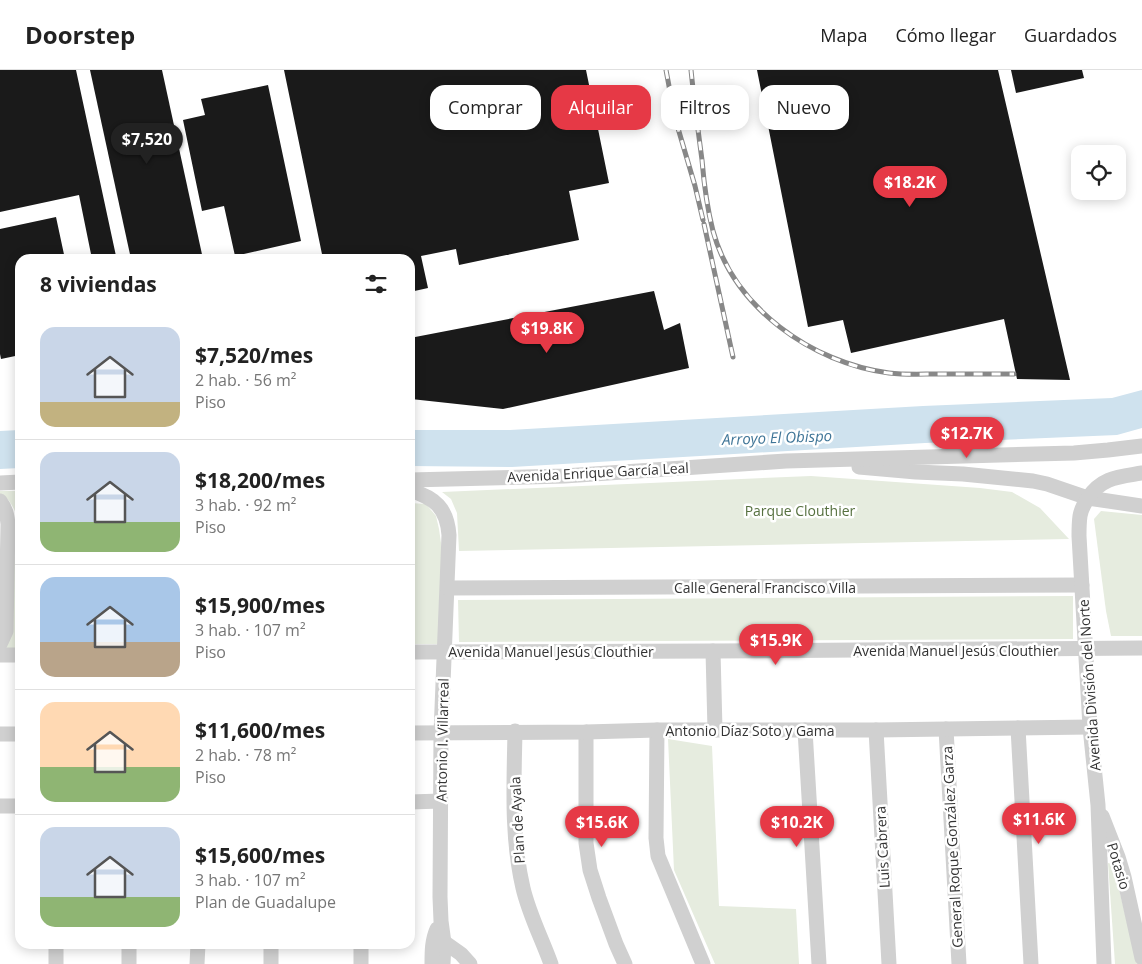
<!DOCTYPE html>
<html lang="es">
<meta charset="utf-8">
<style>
:root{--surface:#fff;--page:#f2f2f2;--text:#222;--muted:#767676;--line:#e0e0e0;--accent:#e63946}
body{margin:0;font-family:"Open Sans",sans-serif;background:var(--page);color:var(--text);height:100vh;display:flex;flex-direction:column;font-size:19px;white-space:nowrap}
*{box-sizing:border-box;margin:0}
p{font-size:16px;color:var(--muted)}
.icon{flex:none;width:28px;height:28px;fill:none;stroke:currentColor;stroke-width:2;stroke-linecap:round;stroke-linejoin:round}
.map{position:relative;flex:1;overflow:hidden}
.panel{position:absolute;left:15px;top:184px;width:400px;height:695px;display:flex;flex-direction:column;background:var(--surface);border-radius:15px;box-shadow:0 2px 12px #0003}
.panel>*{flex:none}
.banner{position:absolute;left:430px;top:15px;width:475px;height:45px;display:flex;gap:10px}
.buttons{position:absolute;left:1071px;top:75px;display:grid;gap:10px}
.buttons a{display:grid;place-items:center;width:55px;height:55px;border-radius:10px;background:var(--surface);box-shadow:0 2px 12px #0003;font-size:25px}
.price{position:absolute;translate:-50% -42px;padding:0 11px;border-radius:18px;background:var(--accent);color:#fff;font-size:16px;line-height:32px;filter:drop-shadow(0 1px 2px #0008)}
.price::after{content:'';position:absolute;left:50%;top:30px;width:15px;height:11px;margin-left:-8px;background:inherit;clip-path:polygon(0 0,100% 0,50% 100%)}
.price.selected{background:#222;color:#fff}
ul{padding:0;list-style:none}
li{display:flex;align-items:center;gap:15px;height:125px;padding:0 25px}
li+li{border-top:1px solid var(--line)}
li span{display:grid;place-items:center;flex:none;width:140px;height:100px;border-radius:15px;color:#555}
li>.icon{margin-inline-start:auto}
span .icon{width:60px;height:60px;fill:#fffc;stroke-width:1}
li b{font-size:21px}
h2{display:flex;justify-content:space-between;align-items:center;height:60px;padding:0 25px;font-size:21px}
.chip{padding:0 18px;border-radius:15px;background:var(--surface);box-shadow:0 2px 12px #0003;font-size:18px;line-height:45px}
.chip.selected{background:var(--accent);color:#fff}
header{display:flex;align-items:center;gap:30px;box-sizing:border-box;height:70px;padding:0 25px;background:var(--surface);border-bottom:1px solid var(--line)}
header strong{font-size:24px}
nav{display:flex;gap:28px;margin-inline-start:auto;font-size:18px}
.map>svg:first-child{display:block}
.green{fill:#e6ecdf}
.water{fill:#cfe2ee}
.building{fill:#1a1a1a}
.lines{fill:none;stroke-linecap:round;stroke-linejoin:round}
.minor{stroke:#d0d0d0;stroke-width:15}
.rail-casing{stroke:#888;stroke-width:5}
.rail{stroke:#fff;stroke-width:3;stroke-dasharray:9;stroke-linecap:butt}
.labels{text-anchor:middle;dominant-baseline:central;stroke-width:5;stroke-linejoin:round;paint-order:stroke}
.street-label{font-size:14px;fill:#333;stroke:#fff}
.park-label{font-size:14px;fill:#56703f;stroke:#fff}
.water-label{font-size:15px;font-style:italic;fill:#3f7597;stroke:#fff}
</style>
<header>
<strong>Doorstep</strong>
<nav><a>Mapa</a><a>Cómo llegar</a><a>Guardados</a></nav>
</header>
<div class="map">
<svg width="1142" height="894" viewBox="0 0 1142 894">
<rect width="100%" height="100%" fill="#fff"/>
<!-- green -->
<g class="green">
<path d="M811 406 980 418 1012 422 1040 438 1069 469 459 481 457 443 451 429 442 422Z"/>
<path d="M0 421H20V450C13 440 12 429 0 424Z"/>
<path d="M410 433 426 434 436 446 439 459 442 480 439 574H410Z"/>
<path d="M1101 441 1142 445V566H1111L1106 541 1094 449Z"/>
<path d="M11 457 20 460V581L2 582Z"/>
<path d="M1073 526V569L459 572 458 530Z"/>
<path d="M668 669 712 676 719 836 796 839 799 894H715L674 800Z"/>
<path d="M1108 793 1113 794 1137 894H1115Z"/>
</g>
<!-- water -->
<g class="water">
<path d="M1142 320V358L1117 365 925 373 512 397 410 396V360H510L923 336 1112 328Z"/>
<path d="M20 360V398L0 399V361Z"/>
</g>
<!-- building -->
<g class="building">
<path d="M0 0H76L116 186 103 189H92L79 125 0 142Z"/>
<path d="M90 0H162L203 189H131Z"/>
<path d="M284 0H586L609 113 569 121 579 170 459 195 456 179 421 186 428 218 410 222V189H323Z"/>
<path d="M757 0H998L1070 310 1017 309 1004 249 851 283 843 250 808 257Z"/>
<path d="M1011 0H1082L1084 8 1016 23Z"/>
<path d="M268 15 301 171 235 186 224 136 202 141 183 50 205 45 201 29Z"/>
<path d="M56 147 65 189H20V285L1 289 0 284V159Z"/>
<path d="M654 221 664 260 680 253 689 298 503 339 411 329 410 268Z"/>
<path d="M410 483H414L415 504H410Z"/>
</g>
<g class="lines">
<!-- minor -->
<g class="minor">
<path d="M859 397 916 402 963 404 1033 411 1047 414 1088 428 1142 436"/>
<path d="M410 410 564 406 786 391 1074 383 1108 380 1142 376"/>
<path d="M0 413 20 412"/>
<path d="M410 420C435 428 447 438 449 465L441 663 440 827 441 851 444 873 443 894"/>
<path d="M0 431C6 439 7 445 8 454L6 561 0 574"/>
<path d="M448 518 1082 515"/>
<path d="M713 581 715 660"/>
<path d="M410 582 713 581 1142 578"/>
<path d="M0 585H20"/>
<path d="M1018 658 1031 894"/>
<path d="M946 659 959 894"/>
<path d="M657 660 656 768 658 786 703 894"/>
<path d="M805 660 819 894"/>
<path d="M876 660 889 894"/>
<path d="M515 661C514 714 511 767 523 818 529 844 542 869 551 894"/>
<path d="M586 662V773L590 800 599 828 616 874 625 894"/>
<path d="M410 663 586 662 657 660H876L1090 657"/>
<path d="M0 664H20"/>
<path d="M410 732 441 731"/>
<path d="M0 736H20"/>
<path d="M1102 746 1118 787 1124 807 1142 888"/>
<path d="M437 867 461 884 470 894"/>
<path d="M56 894V874"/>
<path d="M129 894V874"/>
<path d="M197 894 198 874"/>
<path d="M271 894V874"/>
<path d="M361 894V874"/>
<path d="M432 894C432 882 432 870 437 859"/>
<path d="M1104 894 1098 735 1090 657 1079 466C1079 459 1079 453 1080 446 1081 440 1084 434 1088 428 1102 407 1119 407 1142 403"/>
</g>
<!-- rail casing -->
<g class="rail-casing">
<g id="rail">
<path d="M666 0 675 48 695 116 703 150"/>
<path d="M691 0C694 30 698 60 702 90 704 114 707 138 713 161 734 238 812 293 889 303 906 305 922 304 938 304 964 304 989 304 1014 304"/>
<path d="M704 154 733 287"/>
</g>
</g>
<!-- rail -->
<use href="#rail" class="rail"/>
</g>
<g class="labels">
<!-- street labels -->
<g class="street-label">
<text transform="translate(598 402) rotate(-3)">Avenida Enrique García Leal</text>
<text x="765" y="517">Calle General Francisco Villa</text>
<text x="956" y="580">Avenida Manuel Jesús Clouthier</text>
<text x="551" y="581">Avenida Manuel Jesús Clouthier</text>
<text transform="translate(1089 615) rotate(-94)">Avenida División del Norte</text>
<text x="750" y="660">Antonio Díaz Soto y Gama</text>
<text transform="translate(442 670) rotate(-89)">Antonio I. Villarreal</text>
<text transform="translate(517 750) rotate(-93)">Plan de Ayala</text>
<text transform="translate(882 777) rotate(-93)">Luis Cabrera</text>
<text transform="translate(952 777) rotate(-93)">General Roque González Garza</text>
<text transform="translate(1119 796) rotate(73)">Potasio</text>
</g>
<!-- park labels -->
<g class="park-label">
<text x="800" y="440">Parque Clouthier</text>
</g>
<!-- water labels -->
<g class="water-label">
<text transform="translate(777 367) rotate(-2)">Arroyo El Obispo</text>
</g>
</g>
</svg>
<div class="buttons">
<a><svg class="icon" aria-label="locate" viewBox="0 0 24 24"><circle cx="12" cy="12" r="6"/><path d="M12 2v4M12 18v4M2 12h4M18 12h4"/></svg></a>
</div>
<b class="price selected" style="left:147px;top:95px">$7,520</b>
<b class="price" style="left:910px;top:138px">$18.2K</b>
<b class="price" style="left:547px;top:284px">$19.8K</b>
<b class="price" style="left:967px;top:389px">$12.7K</b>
<b class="price" style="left:776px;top:596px">$15.9K</b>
<b class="price" style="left:1039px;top:775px">$11.6K</b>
<b class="price" style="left:602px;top:778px">$15.6K</b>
<b class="price" style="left:797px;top:778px">$10.2K</b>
<div class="banner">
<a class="chip">Comprar</a>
<a class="chip selected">Alquilar</a>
<a class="chip">Filtros</a>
<a class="chip">Nuevo</a>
</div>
<section class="panel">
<h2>8 viviendas<svg class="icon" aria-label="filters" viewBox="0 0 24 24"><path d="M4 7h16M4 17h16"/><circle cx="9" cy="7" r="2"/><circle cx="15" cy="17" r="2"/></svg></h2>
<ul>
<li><span style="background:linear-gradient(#c9d6e8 75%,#c2b280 0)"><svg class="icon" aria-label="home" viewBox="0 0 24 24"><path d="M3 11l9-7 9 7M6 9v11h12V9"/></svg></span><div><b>$7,520/mes</b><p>2 hab. · 56 m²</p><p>Piso</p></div></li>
<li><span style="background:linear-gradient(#c9d6e8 70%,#8fb573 0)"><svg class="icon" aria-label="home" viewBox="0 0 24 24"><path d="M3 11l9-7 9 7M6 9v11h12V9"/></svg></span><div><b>$18,200/mes</b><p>3 hab. · 92 m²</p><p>Piso</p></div></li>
<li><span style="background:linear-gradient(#a9c7e8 65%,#b9a48a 0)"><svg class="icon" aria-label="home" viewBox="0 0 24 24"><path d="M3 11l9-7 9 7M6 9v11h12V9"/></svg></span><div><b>$15,900/mes</b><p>3 hab. · 107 m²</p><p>Piso</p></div></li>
<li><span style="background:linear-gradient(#ffd9b3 65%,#8fb573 0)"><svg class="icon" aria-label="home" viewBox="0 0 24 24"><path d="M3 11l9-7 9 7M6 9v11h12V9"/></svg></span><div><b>$11,600/mes</b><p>2 hab. · 78 m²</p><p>Piso</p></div></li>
<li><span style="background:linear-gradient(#c9d6e8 70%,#8fb573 0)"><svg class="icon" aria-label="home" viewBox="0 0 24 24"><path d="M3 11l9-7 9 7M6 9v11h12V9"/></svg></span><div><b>$15,600/mes</b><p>3 hab. · 107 m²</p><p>Plan de Guadalupe</p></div></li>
</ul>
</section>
</div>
